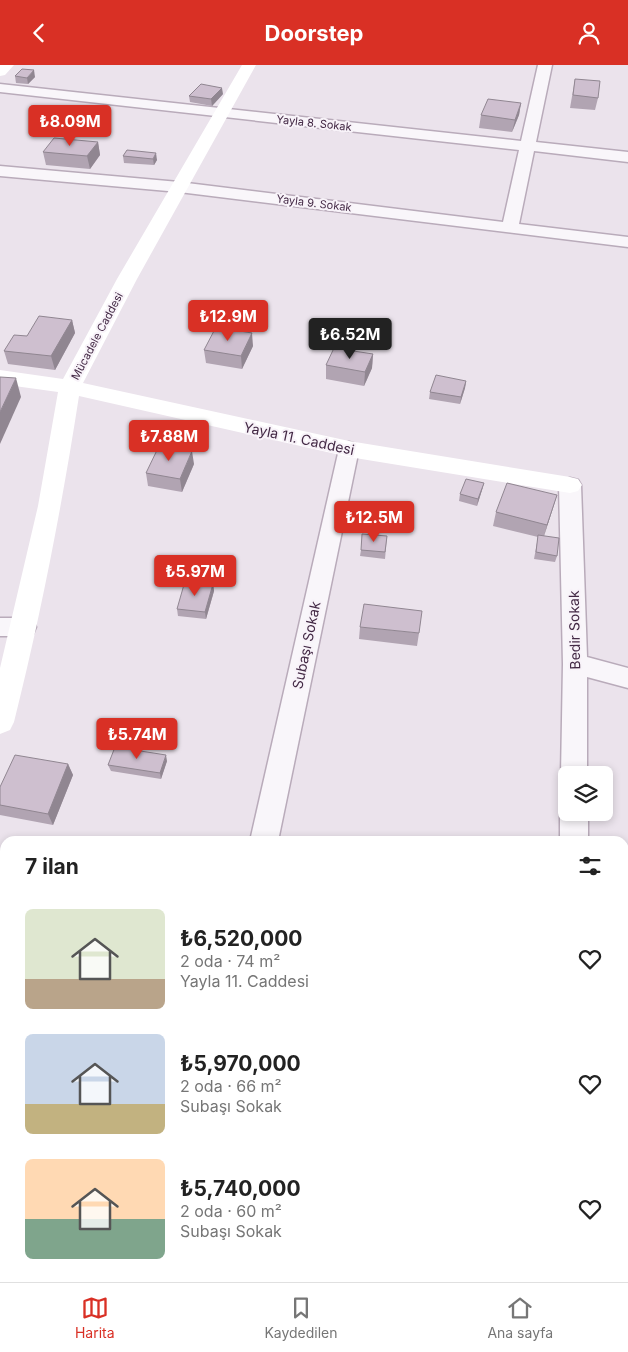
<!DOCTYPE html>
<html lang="tr">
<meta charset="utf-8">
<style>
:root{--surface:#fff;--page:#f6f6f6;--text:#222;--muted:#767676;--line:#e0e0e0;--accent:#d93025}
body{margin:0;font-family:Inter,sans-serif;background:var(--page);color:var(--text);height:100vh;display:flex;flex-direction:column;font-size:19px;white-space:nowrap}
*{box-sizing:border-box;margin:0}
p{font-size:16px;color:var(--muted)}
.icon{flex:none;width:28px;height:28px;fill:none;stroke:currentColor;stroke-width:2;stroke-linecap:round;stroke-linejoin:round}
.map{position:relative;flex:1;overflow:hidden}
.side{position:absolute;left:0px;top:771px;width:629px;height:446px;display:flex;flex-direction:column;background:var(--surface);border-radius:15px 15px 0 0;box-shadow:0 2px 8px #0003}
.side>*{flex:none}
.buttons{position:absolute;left:558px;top:701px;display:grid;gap:10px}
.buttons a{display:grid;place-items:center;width:55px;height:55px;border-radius:8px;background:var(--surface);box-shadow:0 2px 8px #0003;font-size:25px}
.price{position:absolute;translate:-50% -42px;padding:0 11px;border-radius:5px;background:var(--accent);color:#fff;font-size:16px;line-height:32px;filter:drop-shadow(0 1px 2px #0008)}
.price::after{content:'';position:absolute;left:50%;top:30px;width:15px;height:11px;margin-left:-8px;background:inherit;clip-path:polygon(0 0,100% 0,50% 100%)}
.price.selected{background:#222;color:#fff}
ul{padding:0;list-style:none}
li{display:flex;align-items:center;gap:15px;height:125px;padding:0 25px}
li span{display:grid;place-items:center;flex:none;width:140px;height:100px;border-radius:8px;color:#555}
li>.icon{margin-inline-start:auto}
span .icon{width:60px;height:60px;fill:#fffc;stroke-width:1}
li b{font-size:21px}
h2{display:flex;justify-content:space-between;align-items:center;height:60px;padding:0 25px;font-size:21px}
header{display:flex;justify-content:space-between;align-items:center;height:65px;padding:0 25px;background:var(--accent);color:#fff;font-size:22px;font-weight:700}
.menu{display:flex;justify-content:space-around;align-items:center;height:70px;border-top:1px solid var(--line);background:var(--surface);font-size:14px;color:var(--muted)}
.menu a{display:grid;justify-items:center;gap:2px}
.menu .selected{color:var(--accent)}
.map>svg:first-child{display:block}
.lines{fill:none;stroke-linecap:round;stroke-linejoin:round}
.street-casing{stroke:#b9abba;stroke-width:3}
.street{fill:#f9f6fa;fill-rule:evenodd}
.secondary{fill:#fff;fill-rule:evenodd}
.wall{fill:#b1a4b2}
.shaded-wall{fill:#908691}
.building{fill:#cebfcf;stroke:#908691}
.labels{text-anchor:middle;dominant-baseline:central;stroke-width:4;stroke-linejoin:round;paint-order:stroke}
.far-street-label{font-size:11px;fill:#432945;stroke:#f8f3f9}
.street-label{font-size:14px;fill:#432945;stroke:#f8f3f9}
</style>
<header><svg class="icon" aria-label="back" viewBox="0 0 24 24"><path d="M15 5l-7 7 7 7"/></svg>Doorstep<svg class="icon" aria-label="person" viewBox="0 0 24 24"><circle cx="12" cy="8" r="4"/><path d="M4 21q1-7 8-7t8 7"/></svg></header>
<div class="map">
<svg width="628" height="1217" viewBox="0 0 628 1217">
<rect width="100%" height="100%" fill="#ebe3ec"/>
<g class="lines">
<!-- street casing -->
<g class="street-casing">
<g id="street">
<path d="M538 0H552L536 77 628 87V97L534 86 519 159 628 172V182L179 127 0 111V101L179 117 503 157 519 85 0 27V19L521 76Z"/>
<path d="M349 377 356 379 359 384 278 776H250L339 384 342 379Z"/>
<path d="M570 413 578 415 581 420 587 592 628 603V623L587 612V710H566V719L561 710 563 599 559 420 562 415Z"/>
<path d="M0 553H24L33 555 36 562 33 569 24 571H0Z"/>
<path d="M566 738V748H588V776H560V748Z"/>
<path d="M0 792 5 793V819L0 818Z"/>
<path d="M624 930 628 931V963L624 962Z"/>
<path d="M5 1197V1212H45L47 1217H0V1202Z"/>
<path d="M542 1212H578L577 1217H541Z"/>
</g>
</g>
<!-- street -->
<use href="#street" class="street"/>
<!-- secondary -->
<g class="secondary">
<path d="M0 0H14L5 10 0 11Z"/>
<path d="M242 0H256L137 214 83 318 349 376 570 412 578 414 582 420 578 426 570 428 349 392 79 331C62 441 41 549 14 657L10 665 0 669V603L38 441 58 327 0 319V305L63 314 117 214Z"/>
</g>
</g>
<!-- wall -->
<g class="wall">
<path d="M15 11 35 12 28 19 16 18Z"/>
<path d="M575 14 598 33 595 45 570 43Z"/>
<path d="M223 29 212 41 190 37 189 31Z"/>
<path d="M521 38 519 50 512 67 479 63 481 50Z"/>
<path d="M98 77 100 90 90 104 46 100 43 87Z"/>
<path d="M127 85 157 95 154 100 124 98 123 91Z"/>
<path d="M72 255 75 268 55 305 8 299 4 286 27 271Z"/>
<path d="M253 281 242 304 206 298 204 285Z"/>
<path d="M373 289 372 303 364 321 326 314V300Z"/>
<path d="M466 316 465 323 460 339 429 334 430 327Z"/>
<path d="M194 399 182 427 148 421 146 408Z"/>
<path d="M484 418 482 425 477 441 459 436 460 429Z"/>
<path d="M557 430 544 471 557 491 555 497 534 494 538 472 493 461 496 447Z"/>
<path d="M387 471 385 494 360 491 361 485Z"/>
<path d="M213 519 214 526 206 554 178 551 177 544Z"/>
<path d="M360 562 419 568 417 581 359 574Z"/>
<path d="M167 696 161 714 111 706 108 700Z"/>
<path d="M68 699 73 710 53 760 0 750V722Z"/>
<path d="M5 842V890H0V856Z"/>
</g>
<!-- shaded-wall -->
<g class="shaded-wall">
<path d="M34 5 35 12 28 19 27 13Z"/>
<path d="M222 23 223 29 212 41 211 34Z"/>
<path d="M521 38 519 50 512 67 515 55Z"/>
<path d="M98 77 100 90 90 104 87 91Z"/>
<path d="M156 88 157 95 154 100 153 94Z"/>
<path d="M72 255 75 268 55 305 51 291Z"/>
<path d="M252 268 253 281 242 304 241 291Z"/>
<path d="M373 289 372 303 364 321 365 307Z"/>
<path d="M16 313 21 332 0 379V347Z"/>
<path d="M466 316 465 323 460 339 461 332Z"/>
<path d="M192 386 194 399 182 427 180 414Z"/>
<path d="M484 418 482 425 477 441 478 434Z"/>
<path d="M557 430 553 443 543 474 547 460Z"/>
<path d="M213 519 214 526 206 554 205 547Z"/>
<path d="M166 690 167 696 161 714 160 708Z"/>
<path d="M68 699 73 710 53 760 48 749Z"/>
</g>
<!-- building -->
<g class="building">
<path d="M22 4 34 5 27 13 15 11Z"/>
<path d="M575 14 600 16 598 33 573 30Z"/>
<path d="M201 19 222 23 211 34 189 31Z"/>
<path d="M488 34 521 38 515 55 481 50Z"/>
<path d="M54 73 98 77 87 91 43 87Z"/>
<path d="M127 85 156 88 153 94 123 91Z"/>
<path d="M39 251 72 255 51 291 4 286 14 270 27 271Z"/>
<path d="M216 262 252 268 241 291 204 285Z"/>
<path d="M334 283 373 289 365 307 326 300Z"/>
<path d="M436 310 466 316 461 332 430 327Z"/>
<path d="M0 312 16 313 0 347Z"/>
<path d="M159 381 192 386 180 414 146 408Z"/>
<path d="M466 414 484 418 478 434 460 429Z"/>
<path d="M507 418 557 430 547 460 496 447Z"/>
<path d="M362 469 387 471 385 487 361 485Z"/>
<path d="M538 470 559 473 557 491 536 487Z"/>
<path d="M185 516 213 519 205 547 177 544Z"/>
<path d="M364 539 422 546 419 568 360 562Z"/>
<path d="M115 682 166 690 160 708 108 700Z"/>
<path d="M15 690 68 699 48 749 0 740V722Z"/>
<path d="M5 842V882H0V856Z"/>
<rect x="624" y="1140" width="4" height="38"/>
</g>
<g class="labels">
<!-- far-street labels -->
<g class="far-street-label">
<text transform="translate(314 58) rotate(6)">Yayla 8. Sokak</text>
<text transform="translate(314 138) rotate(7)">Yayla 9. Sokak</text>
<text transform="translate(97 271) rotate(-62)">Mücadele Caddesi</text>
</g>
<!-- street labels -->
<g class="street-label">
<text transform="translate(299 373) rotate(12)">Yayla 11. Caddesi</text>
<text transform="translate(574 565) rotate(-91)">Bedir Sokak</text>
<text transform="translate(306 580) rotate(-78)">Subaşı Sokak</text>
</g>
</g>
</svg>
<div class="buttons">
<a><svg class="icon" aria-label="layers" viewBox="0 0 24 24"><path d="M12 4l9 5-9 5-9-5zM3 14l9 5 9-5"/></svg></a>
</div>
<b class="price" style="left:70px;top:82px">₺8.09M</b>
<b class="price" style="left:228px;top:277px">₺12.9M</b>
<b class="price selected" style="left:350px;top:295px">₺6.52M</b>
<b class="price" style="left:169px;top:397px">₺7.88M</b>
<b class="price" style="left:374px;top:478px">₺12.5M</b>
<b class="price" style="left:195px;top:532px">₺5.97M</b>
<b class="price" style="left:137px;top:695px">₺5.74M</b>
<section class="side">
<h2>7 ilan<svg class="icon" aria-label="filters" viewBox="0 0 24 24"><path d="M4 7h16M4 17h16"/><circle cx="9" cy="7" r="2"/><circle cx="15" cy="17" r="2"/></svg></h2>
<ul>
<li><span style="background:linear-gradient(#dfe7d0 70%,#b9a48a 0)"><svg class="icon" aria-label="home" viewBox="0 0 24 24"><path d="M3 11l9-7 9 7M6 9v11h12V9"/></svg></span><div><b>₺6,520,000</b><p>2 oda · 74 m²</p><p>Yayla 11. Caddesi</p></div><svg class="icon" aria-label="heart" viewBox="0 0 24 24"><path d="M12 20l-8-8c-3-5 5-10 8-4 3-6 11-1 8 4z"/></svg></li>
<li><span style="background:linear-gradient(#c9d6e8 70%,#c2b280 0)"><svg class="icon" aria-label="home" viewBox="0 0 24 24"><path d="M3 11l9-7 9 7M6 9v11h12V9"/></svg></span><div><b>₺5,970,000</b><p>2 oda · 66 m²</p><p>Subaşı Sokak</p></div><svg class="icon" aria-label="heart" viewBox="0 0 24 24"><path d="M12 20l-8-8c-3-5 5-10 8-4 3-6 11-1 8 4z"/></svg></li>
<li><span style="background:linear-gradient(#ffd9b3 60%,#7fa58c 0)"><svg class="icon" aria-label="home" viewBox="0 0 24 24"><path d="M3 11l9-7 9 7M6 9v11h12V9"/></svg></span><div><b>₺5,740,000</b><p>2 oda · 60 m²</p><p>Subaşı Sokak</p></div><svg class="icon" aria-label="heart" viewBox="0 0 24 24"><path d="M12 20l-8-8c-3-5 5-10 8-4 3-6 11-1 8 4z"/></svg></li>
</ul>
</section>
</div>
<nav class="menu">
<a class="selected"><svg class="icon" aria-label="map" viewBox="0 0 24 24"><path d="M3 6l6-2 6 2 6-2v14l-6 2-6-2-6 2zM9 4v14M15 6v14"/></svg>Harita</a>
<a><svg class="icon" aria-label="saved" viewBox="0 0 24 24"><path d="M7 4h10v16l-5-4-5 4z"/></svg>Kaydedilen</a>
<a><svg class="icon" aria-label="home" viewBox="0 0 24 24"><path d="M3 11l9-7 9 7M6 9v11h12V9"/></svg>Ana sayfa</a>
</nav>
